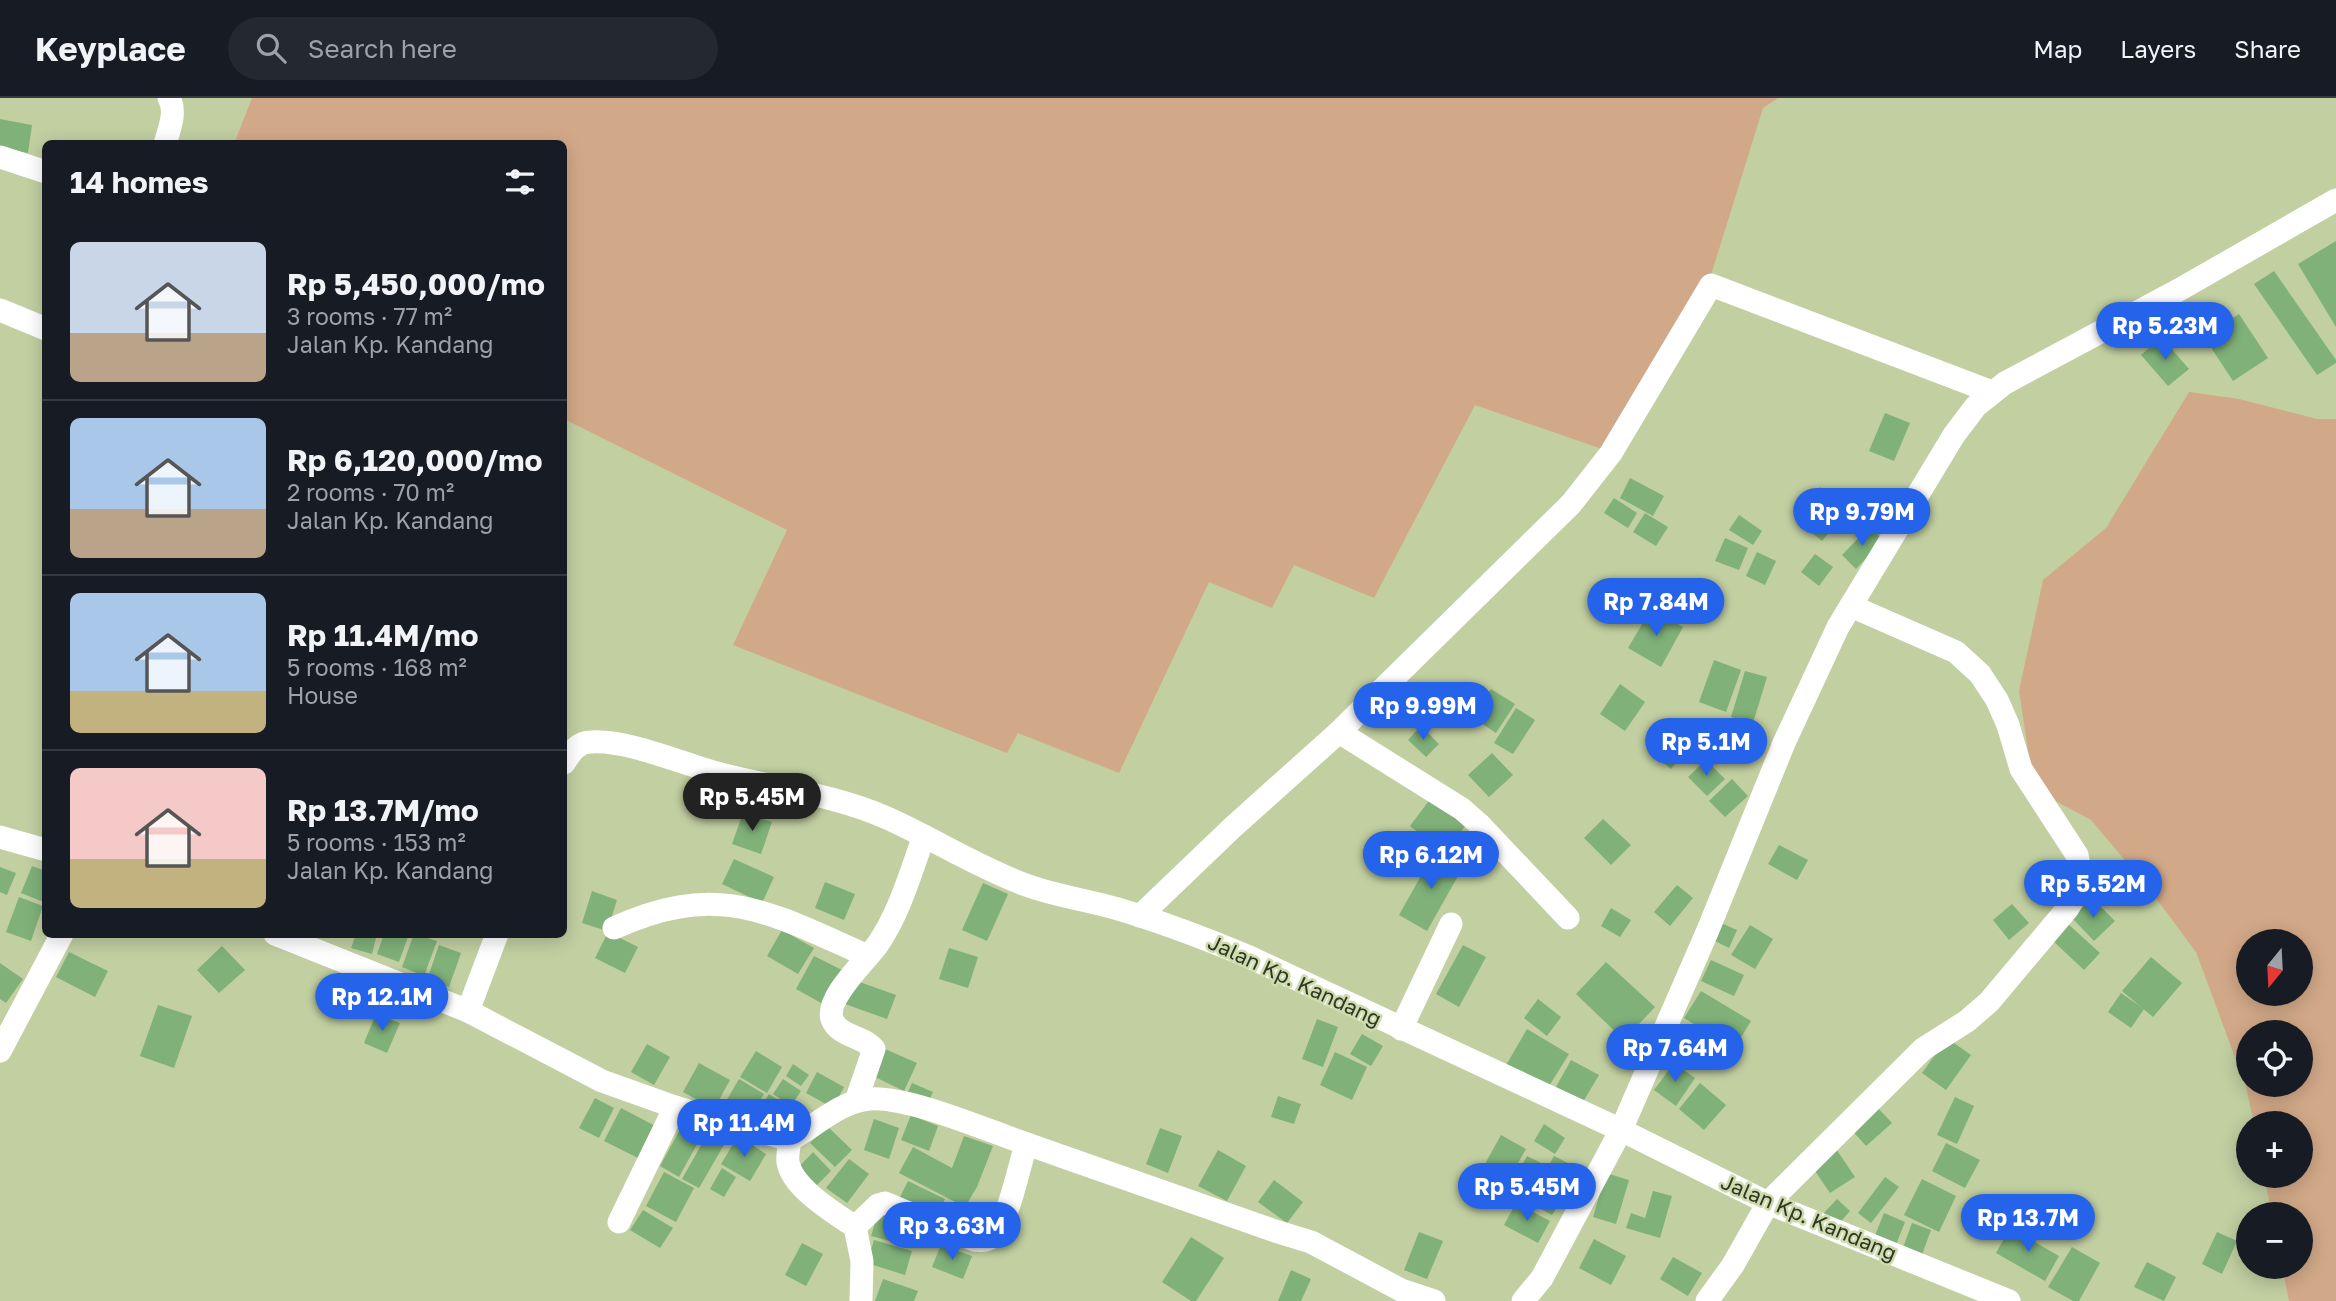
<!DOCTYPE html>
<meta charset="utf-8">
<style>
:root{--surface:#171b24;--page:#242831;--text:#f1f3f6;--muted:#9ea1a6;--line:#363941;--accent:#2563eb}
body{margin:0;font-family:"Golos Text",sans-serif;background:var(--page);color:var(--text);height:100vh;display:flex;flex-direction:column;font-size:26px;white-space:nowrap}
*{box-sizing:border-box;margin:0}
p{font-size:23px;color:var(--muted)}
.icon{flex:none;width:38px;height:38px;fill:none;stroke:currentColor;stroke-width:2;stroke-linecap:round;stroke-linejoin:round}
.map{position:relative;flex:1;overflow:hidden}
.panel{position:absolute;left:42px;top:42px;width:525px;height:798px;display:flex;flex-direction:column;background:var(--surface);border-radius:10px;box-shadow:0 4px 18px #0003}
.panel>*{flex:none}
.needle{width:46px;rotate:198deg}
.buttons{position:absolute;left:2236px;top:831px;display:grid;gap:14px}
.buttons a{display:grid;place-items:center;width:77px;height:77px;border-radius:50%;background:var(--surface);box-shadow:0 4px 18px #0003;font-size:35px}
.price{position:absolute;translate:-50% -60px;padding:0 16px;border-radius:24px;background:var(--accent);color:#fff;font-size:23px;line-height:46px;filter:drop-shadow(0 2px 4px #0008)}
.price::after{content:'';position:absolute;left:50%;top:42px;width:21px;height:16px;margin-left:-10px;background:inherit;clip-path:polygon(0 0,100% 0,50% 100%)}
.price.current{background:#222;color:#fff}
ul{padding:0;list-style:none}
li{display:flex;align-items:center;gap:21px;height:175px;padding:0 28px}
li+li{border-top:2px solid var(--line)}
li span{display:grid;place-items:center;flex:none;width:196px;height:140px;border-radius:10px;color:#555}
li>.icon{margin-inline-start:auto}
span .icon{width:84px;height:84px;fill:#fffc;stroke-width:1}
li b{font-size:30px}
h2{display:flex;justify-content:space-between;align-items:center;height:84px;padding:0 28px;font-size:30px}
header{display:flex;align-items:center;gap:42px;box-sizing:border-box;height:98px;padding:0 35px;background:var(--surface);border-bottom:2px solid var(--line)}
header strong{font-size:33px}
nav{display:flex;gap:38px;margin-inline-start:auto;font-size:24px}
.search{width:490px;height:63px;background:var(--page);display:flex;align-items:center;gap:18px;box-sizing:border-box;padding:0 24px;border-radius:38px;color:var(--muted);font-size:26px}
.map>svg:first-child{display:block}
.green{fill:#d2a988;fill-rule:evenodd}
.building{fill:#80b179}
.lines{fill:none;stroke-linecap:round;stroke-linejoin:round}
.minor{stroke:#fff;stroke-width:23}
.labels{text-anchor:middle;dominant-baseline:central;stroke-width:5;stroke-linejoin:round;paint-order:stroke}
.street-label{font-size:21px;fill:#313624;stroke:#cedcae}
</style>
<header>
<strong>Keyplace</strong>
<div class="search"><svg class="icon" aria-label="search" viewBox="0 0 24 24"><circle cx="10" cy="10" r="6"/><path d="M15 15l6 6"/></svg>Search here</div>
<nav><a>Map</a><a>Layers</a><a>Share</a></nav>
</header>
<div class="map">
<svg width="2336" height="1203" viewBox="0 0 2336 1203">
<rect width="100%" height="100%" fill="#c1cfa1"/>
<!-- green -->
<g class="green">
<path d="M252 0H1778L1763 10 1702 206 1605 352 1475 307 1374 500 1294 467 1272 510 1209 484 1119 675 1018 635 1007 655 733 547 787 432 564 321V46H234Z"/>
<path d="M2189 294 2239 301 2317 321H2336V1203H2289L2282 1169H2301V1116H2272L2264 1078H2301V1026L2254 1025 2246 989 2196 854 2150 792 2091 722 2052 701 2031 672 2019 593 2043 482 2106 430ZM2249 844H2301V896H2249ZM2249 934H2301V987H2249Z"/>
</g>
<!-- building -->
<g class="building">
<path d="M0 21 32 27 28 55 0 50Z"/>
<path d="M2336 143V229L2298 166Z"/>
<path d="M2274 173 2336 262V265L2317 277 2254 186Z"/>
<path d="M2239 216 2268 260 2233 283 2204 239Z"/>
<path d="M2161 239 2189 271 2168 288 2141 257Z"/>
<path d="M1885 315 1910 325 1894 363 1869 353Z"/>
<path d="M1630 380 1664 398 1653 418 1620 400Z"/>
<path d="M1820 389 1848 412 1822 443 1795 421Z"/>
<path d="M1875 395 1892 403 1881 429 1863 421Z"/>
<path d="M1614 400 1637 415 1628 430 1604 415Z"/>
<path d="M1645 415 1668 429 1656 448 1633 434Z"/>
<path d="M1739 417 1762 433 1753 447 1729 432Z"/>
<path d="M1869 429 1883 442 1856 471 1842 457Z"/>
<path d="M1725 440 1748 450 1739 472 1715 463Z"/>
<path d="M1757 454 1776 463 1765 487 1746 478Z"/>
<path d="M1815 456 1833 469 1819 488 1801 474Z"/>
<path d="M1651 511 1683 529 1661 569 1628 550Z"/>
<path d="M1714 562 1741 572 1726 614 1699 604Z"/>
<path d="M1745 573 1767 579 1753 625 1731 619Z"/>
<path d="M1620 586 1645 604 1625 633 1600 616Z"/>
<path d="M1491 591 1515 606 1496 635 1472 619Z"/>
<path d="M1516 610 1535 622 1513 656 1494 645Z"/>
<path d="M1421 628 1439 646 1426 659 1408 642Z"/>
<path d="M1664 634 1687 653 1671 671 1648 652Z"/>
<path d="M1492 655 1513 677 1489 699 1468 677Z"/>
<path d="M1706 662 1725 681 1707 698 1688 679Z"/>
<path d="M1732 681 1748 698 1725 719 1709 703Z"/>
<path d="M1431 700 1466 727 1445 755 1410 728Z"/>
<path d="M743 715 772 724 761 756 732 746Z"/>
<path d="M1603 721 1631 747 1611 767 1584 740Z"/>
<path d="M1779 747 1808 762 1797 782 1768 766Z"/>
<path d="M1435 753 1463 769 1427 833 1399 817Z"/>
<path d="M734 761 774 779 762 805 722 786Z"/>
<path d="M32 768 46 773V805L21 795Z"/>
<path d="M0 769 16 775 7 797 0 794Z"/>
<path d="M825 784 855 796 844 822 815 810Z"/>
<path d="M983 785 1008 796 987 843 962 832Z"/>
<path d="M1677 787 1693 800 1670 828 1654 814Z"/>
<path d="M592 793 617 802 607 833 582 825Z"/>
<path d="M19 799 43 808 31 843 6 834Z"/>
<path d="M2092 800 2115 823 2094 843 2072 820Z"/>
<path d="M2012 806 2029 825 2009 842 1993 822Z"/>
<path d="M1611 810 1631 822 1620 839 1601 828Z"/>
<path d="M1721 825 1737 832 1729 850 1713 842Z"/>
<path d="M2067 825 2100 855 2084 872 2052 842Z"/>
<path d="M1750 827 1773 841 1755 871 1731 857Z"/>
<path d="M782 832 814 850 798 876 767 858Z"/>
<path d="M608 834 638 849 625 875 595 860Z"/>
<path d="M356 836H377L372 856 351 850Z"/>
<path d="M384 836H409L399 864 377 856Z"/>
<path d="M414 836 437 843 424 878 402 869Z"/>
<path d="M439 847 461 855 449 889 427 882Z"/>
<path d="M1463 847 1486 859 1459 909 1436 896Z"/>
<path d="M222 848 245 872 219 895 197 872Z"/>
<path d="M949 850 978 859 968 890 939 881Z"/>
<path d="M69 854 108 873 95 899 56 879Z"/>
<path d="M814 858 842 872 823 906 796 891Z"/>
<path d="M2151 859 2182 885 2153 919 2122 893Z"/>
<path d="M1711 862 1744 877 1734 898 1701 883Z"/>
<path d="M1606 864 1655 909 1624 942 1576 896Z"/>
<path d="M0 865 23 881 6 905 0 901Z"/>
<path d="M854 882 896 897 887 921 845 906Z"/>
<path d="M1701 893 1751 923 1734 951 1684 920Z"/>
<path d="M2121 895 2144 911 2131 930 2108 914Z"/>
<path d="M1538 901 1561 919 1547 938 1524 920Z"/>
<path d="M158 907 192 918 174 970 140 958Z"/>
<path d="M376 916 400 925 387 955 364 945Z"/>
<path d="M1317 921 1338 929 1323 969 1302 961Z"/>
<path d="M1527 931 1569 956 1546 993 1505 969Z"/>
<path d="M1362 936 1383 948 1371 968 1350 956Z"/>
<path d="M1947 940 1971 957 1946 992 1922 975Z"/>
<path d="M647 946 670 959 654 987 631 974Z"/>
<path d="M885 951 917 965 904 993 873 978Z"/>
<path d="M756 953 782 969 767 995 740 979Z"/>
<path d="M1335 954 1367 969 1352 1002 1320 987Z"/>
<path d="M1571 962 1599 977 1583 1004 1556 989Z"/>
<path d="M699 965 730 982 714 1011 683 994Z"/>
<path d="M1674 965 1695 980 1676 1008 1654 992Z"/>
<path d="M793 966 809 977 801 988 786 978Z"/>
<path d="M817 974 844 989 833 1010 806 995Z"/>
<path d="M739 981 764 996 749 1020 725 1005Z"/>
<path d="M783 981 801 993 791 1008 773 996Z"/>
<path d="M912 985 933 994 928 1005 907 996Z"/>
<path d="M1700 985 1726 1007 1704 1032 1679 1011Z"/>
<path d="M769 996 792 1011 777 1033 755 1018Z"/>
<path d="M1278 998 1301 1006 1294 1026 1271 1019Z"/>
<path d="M1955 999 1974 1008 1957 1046 1937 1037Z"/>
<path d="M595 1000 614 1010 599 1040 579 1030Z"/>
<path d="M1875 1007 1892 1025 1866 1048 1849 1029Z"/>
<path d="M621 1010 661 1031 644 1063 604 1043Z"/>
<path d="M911 1017 938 1028 929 1053 901 1042Z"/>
<path d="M874 1021 899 1030 889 1061 864 1052Z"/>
<path d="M1544 1026 1565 1040 1555 1056 1534 1043Z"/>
<path d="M682 1028 701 1039 679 1079 660 1068Z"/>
<path d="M827 1028 852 1052 835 1069 810 1045Z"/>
<path d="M1160 1030 1182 1038 1168 1075 1146 1066Z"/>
<path d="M708 1035 725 1045 699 1090 682 1081Z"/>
<path d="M1501 1037 1526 1051 1506 1086 1481 1073Z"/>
<path d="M738 1038 766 1056 750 1083 721 1066Z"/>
<path d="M964 1038 993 1048 977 1089 965 1109 899 1075 913 1049 952 1070Z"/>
<path d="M1946 1045 1980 1062 1965 1090 1932 1073Z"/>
<path d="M1836 1051 1855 1079 1830 1095 1811 1067Z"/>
<path d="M1218 1052 1246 1068 1227 1103 1198 1088Z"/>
<path d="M813 1054 831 1073 814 1090 796 1072Z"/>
<path d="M1527 1058 1543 1066 1526 1098 1510 1089Z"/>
<path d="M1554 1058 1578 1070 1563 1098 1539 1085Z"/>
<path d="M849 1061 869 1076 847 1105 826 1090Z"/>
<path d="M722 1070 736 1079 724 1099 710 1091Z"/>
<path d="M664 1074 694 1090 676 1124 646 1108Z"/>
<path d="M1606 1075 1629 1082 1616 1126 1593 1119Z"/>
<path d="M1885 1079 1899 1089 1871 1125 1858 1115Z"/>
<path d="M1922 1081 1956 1098 1939 1134 1904 1117Z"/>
<path d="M1274 1082 1303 1104 1287 1125 1258 1104Z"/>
<path d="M908 1083 945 1101 934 1122 897 1105Z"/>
<path d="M1537 1089 1561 1103 1552 1117 1528 1104Z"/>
<path d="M1653 1093 1672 1098 1660 1140 1626 1130 1631 1115 1645 1120Z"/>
<path d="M1837 1101 1850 1113 1836 1129 1822 1117Z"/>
<path d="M1516 1105 1550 1123 1538 1145 1504 1127Z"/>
<path d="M643 1112 673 1130 660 1150 630 1132Z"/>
<path d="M879 1112 920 1123 913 1149 871 1138Z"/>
<path d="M1884 1115 1905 1124 1895 1149 1874 1140Z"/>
<path d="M1912 1125 1931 1132 1920 1162 1901 1155Z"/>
<path d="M2010 1130 2059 1158 2045 1183 1996 1155Z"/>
<path d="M1419 1134 1443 1143 1427 1181 1404 1172Z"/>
<path d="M2217 1134 2237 1143 2222 1176 2202 1166Z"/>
<path d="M1191 1139 1224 1160 1196 1203H1191L1162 1184Z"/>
<path d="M1594 1141 1626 1158 1611 1187 1579 1170Z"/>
<path d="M874 1142 912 1153 905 1177 867 1165Z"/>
<path d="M802 1145 823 1156 806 1188 785 1177Z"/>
<path d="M941 1147 972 1158 963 1181 932 1169Z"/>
<path d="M2072 1149 2100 1165 2079 1203H2073L2048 1189Z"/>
<path d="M1673 1159 1702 1175 1688 1198 1660 1181Z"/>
<path d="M2147 1164 2176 1179 2164 1203 2134 1189Z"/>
<path d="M1291 1172 1311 1181 1301 1203H1278Z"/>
<path d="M883 1181 918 1193 914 1203H875Z"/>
</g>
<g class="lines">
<!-- minor -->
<g class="minor">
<path d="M165 46C169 32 177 13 169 0"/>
<path d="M0 59 46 74"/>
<path d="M0 212 46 231"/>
<path d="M1339 634 1462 711 1479 726 1568 820"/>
<path d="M564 665C571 654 578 644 591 644 627 641 688 668 724 677 780 691 835 697 887 720 934 741 977 769 1026 787 1056 798 1087 802 1118 811 1162 824 1204 840 1247 858L1621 1032 1768 1105 2009 1203"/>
<path d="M0 739 46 752"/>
<path d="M1140 818 1233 729 1339 634 1571 406 1611 355 1711 187 1992 294"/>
<path d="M614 830C720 782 770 815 868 858"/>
<path d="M275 836 468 913 497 836"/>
<path d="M468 913 602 983 675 1009 790 1042C816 1028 839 1004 869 1001 905 998 977 1028 1013 1041 1100 1072 1187 1102 1275 1133L1311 1144 1401 1192 1434 1203"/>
<path d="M1401 931 1451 826"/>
<path d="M0 953 62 836"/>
<path d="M856 1003 874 951C864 938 839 939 832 921 825 900 866 863 878 846 900 814 911 773 924 738"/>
<path d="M790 1042C789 1049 787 1058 788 1064 792 1090 835 1115 855 1129L862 1163 861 1203"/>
<path d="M619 1124 675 1009"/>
<path d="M855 1129 878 1107 885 1105 974 1142C983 1143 989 1143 995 1136 1008 1123 1020 1066 1026 1046"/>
<path d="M1523 1203 1542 1180 1621 1032 1708 832 1784 645 1838 529 1954 337 1976 308 2005 285 2177 193 2336 102"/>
<path d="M1707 1203 1733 1167 1768 1105 1923 951 1967 923 1989 904 2068 810 2079 792 2081 778 2077 757 2021 671 2008 627 1997 602 1980 576 1956 554 1851 508"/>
</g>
</g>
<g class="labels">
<!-- street labels -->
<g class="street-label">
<text transform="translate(1295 882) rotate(25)">Jalan Kp. Kandang</text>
<text transform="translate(1809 1119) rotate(23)">Jalan Kp. Kandang</text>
</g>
</g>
</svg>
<div class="buttons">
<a><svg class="needle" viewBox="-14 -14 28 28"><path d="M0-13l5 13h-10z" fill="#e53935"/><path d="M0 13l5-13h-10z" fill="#9ea1a6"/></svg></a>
<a><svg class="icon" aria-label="locate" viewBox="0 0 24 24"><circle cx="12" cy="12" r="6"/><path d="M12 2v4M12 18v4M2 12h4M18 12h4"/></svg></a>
<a>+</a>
<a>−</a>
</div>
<b class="price" style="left:2165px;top:264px">Rp 5.23M</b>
<b class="price" style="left:1862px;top:450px">Rp 9.79M</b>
<b class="price" style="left:1656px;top:540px">Rp 7.84M</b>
<b class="price" style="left:1423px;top:644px">Rp 9.99M</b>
<b class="price" style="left:1706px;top:680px">Rp 5.1M</b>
<b class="price current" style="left:752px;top:735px">Rp 5.45M</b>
<b class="price" style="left:1431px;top:793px">Rp 6.12M</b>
<b class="price" style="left:2093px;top:822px">Rp 5.52M</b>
<b class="price" style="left:382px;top:935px">Rp 12.1M</b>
<b class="price" style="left:1675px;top:986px">Rp 7.64M</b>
<b class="price" style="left:744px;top:1061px">Rp 11.4M</b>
<b class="price" style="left:1527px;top:1125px">Rp 5.45M</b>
<b class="price" style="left:2028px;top:1156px">Rp 13.7M</b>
<b class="price" style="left:952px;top:1164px">Rp 3.63M</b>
<section class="panel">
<h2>14 homes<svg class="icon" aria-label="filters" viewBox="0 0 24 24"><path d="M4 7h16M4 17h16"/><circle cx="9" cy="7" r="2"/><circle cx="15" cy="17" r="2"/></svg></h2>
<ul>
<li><span style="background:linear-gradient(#c9d6e8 65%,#b9a48a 0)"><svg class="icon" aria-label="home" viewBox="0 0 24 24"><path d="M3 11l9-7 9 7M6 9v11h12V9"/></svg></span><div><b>Rp 5,450,000/mo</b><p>3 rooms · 77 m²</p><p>Jalan Kp. Kandang</p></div></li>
<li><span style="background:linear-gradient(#a9c7e8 65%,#b9a48a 0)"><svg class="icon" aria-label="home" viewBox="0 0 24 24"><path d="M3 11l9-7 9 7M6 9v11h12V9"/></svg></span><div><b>Rp 6,120,000/mo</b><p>2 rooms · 70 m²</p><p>Jalan Kp. Kandang</p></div></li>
<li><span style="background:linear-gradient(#a9c7e8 70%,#c2b280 0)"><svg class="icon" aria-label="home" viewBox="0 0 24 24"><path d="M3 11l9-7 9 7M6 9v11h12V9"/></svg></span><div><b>Rp 11.4M/mo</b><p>5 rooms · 168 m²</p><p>House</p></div></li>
<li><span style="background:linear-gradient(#f6c9c9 65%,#c2b280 0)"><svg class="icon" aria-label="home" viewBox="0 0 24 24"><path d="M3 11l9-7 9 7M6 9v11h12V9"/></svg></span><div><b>Rp 13.7M/mo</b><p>5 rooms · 153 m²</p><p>Jalan Kp. Kandang</p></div></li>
</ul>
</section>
</div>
